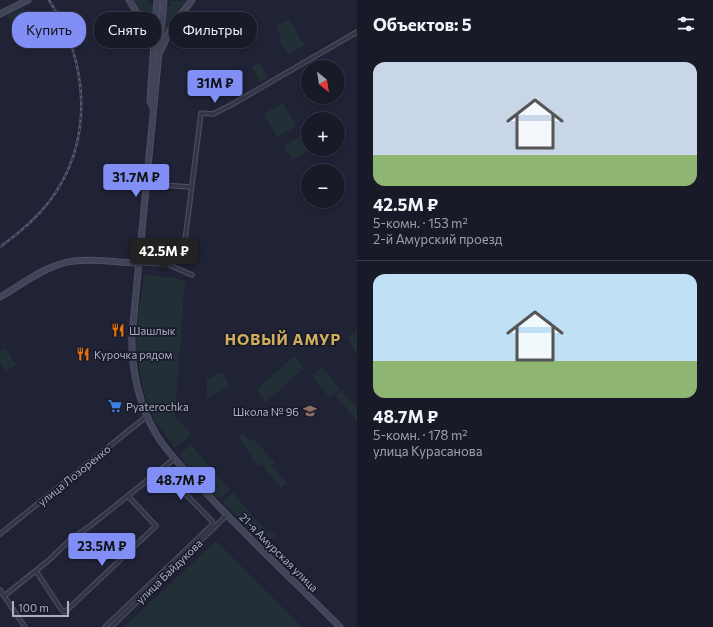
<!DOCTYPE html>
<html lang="ru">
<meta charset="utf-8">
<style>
:root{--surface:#181a28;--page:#252734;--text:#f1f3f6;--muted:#9fa1a8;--line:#363845;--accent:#808ef5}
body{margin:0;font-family:Commissioner,sans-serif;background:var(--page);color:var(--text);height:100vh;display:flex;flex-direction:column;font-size:15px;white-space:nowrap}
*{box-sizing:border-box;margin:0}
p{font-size:13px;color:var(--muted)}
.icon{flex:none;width:22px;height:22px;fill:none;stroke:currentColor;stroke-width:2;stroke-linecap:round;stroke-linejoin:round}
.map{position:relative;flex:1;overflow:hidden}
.drawer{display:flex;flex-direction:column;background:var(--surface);width:356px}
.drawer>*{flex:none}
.guide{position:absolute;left:12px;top:12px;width:285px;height:36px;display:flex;gap:8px}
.needle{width:26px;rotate:150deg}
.buttons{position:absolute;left:301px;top:60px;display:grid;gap:8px}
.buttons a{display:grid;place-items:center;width:44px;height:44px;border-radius:50%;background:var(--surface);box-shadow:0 2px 6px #0003,0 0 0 1px var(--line);font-size:20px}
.scale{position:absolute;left:12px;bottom:10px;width:57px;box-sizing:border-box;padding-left:4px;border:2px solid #adb0c3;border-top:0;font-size:11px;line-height:14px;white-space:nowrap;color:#adb0c3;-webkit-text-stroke:3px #191b2b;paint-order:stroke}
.price{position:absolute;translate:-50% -34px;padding:0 9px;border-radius:4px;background:var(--accent);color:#111;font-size:13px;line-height:26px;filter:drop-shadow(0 1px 2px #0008)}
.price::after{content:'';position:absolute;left:50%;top:24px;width:12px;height:9px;margin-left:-6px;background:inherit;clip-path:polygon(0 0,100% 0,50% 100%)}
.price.selected{background:#222;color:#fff}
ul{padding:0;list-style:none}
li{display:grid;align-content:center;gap:8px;height:212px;padding:0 16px}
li+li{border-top:1px solid var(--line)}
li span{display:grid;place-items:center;height:124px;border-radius:12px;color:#555}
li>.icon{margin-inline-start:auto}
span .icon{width:72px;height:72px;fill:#fffc;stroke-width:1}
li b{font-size:17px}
h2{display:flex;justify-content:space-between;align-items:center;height:48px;padding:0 16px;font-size:17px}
.chip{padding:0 14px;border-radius:16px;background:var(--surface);box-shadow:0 2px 6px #0003,0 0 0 1px var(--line);font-size:14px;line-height:36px}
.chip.selected{background:var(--accent);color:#111}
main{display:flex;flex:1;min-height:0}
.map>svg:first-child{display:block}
.green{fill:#222f37}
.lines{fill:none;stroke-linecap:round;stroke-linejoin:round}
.street-casing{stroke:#4e5061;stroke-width:5.5}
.secondary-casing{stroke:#4e5061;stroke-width:7}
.street{stroke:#333646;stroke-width:3.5}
.secondary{stroke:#414459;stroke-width:5}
.rail-casing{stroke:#55596e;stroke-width:2.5}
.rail{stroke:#191b2b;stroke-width:1;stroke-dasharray:3;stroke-linecap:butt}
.labels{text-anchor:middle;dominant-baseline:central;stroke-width:3.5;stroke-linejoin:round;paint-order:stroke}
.poi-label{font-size:11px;fill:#adb0c3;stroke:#191b2b;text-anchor:start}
.street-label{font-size:11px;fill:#adb0c3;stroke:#191b2b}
.district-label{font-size:15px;font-weight:bold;letter-spacing:1px;fill:#d0ae5b;stroke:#191b2b}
</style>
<main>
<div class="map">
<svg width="357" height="627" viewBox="0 0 357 627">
<rect width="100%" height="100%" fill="#202336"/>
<!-- green -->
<g class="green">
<path d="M132 0H147V4L154 5 151 36 143 17Z"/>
<path d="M189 0 165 36H164L167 6H171V1Z"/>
<path d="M23 8 30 24 13 31 7 15Z"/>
<path d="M289 19 304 45 288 55 278 38 281 36 276 26Z"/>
<path d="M260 63 268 77 260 82 252 67Z"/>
<path d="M283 103 296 126 277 137 264 114Z"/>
<path d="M301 136 309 150 292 160 284 146Z"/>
<path d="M144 274 185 280 175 416 191 434 175 448 163 431 155 422 144 392 136 349 137 325Z"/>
<path d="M357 331V355L347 337Z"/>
<path d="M6 348 16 365 5 371 0 363V352Z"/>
<path d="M294 356 304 368 266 402 256 390Z"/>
<path d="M322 367 340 389 330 398 312 376Z"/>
<path d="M222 372 230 387 206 398 207 380Z"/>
<path d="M341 390 357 408V421L335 396Z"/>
<path d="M243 433 250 441 253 438 275 463 271 465 287 483 281 488 261 465 258 466 251 458 253 456 238 438Z"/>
<path d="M191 445 230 490 221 498 216 497 183 461 184 460 180 456 181 453Z"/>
<path d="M233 493 267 532 276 535 267 542H261L223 502Z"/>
<path d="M216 541 302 627H124Z"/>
</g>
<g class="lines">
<!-- street casing -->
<g class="street-casing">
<g id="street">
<path d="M146 184 191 187"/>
<path d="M139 263 167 264 192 275"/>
<path d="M170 265 183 256 201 113 213 114 231 105 357 32"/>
<path d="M0 534 147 416"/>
<path d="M36 571 61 609 64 612 66 611 156 526 128 496"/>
<path d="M0 590 25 627"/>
<path d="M4 596 48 561 71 539 90 526 174 459"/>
<path d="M105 627 213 524 212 521 162 470"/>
<path d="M111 627 227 515"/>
</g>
</g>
<!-- secondary casing -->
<g class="secondary-casing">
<g id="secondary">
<path d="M129 0 144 24 153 47"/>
<path d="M164 0 132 335C131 369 139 405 156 434 170 457 190 475 207 494 250 540 296 583 340 627"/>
<path d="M0 14 28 0"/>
<path d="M161 50 172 26 192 0"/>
<path d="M152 106 150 101 157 0"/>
<path d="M0 297C23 284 47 264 74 261 95 258 118 263 139 263"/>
</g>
</g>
<!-- street -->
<use href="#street" class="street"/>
<!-- secondary -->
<use href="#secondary" class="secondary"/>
<!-- rail casing -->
<g class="rail-casing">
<path id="rail" d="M0 247C18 234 35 220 49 202 95 141 89 62 49 0"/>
</g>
<!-- rail -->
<use href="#rail" class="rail"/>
</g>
<!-- icons -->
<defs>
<g id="restaurant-bare" transform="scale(1.08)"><path d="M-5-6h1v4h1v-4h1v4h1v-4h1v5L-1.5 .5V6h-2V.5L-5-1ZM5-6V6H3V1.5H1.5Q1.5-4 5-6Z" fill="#e8710a" stroke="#191b2b" stroke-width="2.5" paint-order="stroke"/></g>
<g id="supermarket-bare" transform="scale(1.08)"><path d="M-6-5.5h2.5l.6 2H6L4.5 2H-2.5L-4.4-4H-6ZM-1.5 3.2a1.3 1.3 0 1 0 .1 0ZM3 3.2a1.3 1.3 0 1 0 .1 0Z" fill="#3f7fe0" stroke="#191b2b" stroke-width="2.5" paint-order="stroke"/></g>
<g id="school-bare" transform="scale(1.08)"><path d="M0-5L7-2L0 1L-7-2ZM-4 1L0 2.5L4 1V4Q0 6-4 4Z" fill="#8d6e63" stroke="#191b2b" stroke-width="2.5" paint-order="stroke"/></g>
</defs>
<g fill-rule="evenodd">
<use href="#restaurant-bare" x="118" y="330"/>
<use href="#restaurant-bare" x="83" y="354"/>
<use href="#supermarket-bare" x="115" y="406"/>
<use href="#school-bare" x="310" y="411"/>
</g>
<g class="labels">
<!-- poi labels -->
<g class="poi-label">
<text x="129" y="330">Шашлык</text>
<text x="94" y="354">Курочка рядом</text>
<text x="126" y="406">Pyaterochka</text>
<text x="299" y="411" text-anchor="end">Школа № 96</text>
</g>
<!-- street labels -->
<g class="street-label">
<text transform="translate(74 475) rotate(-39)">улица Лозоренко</text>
<text transform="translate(279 552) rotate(45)">21-я Амурская улица</text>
<text transform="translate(169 571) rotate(-44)">улица Байдукова</text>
</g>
<!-- district labels -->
<g class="district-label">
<text x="283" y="339">НОВЫЙ АМУР</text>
</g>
</g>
</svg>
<div class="buttons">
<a><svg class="needle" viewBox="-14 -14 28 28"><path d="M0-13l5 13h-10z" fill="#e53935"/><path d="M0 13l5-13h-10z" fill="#9fa1a8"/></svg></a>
<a>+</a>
<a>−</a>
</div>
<div class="scale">100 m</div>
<b class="price" style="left:215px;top:104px">31M ₽</b>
<b class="price" style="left:136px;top:198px">31.7M ₽</b>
<b class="price selected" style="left:164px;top:272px">42.5M ₽</b>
<b class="price" style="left:181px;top:501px">48.7M ₽</b>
<b class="price" style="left:102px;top:567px">23.5M ₽</b>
<div class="guide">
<a class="chip selected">Купить</a>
<a class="chip">Снять</a>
<a class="chip">Фильтры</a>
</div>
</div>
<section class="drawer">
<h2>Объектов: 5<svg class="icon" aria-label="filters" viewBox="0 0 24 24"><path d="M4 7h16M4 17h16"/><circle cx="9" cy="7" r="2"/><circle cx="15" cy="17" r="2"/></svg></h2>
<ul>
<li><span style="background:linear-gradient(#c9d6e8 75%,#8fb573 0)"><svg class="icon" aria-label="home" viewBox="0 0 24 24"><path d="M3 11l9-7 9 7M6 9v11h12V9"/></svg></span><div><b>42.5M ₽</b><p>5-комн. · 153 m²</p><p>2-й Амурский проезд</p></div></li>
<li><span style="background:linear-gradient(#bfe0f5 70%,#8fb573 0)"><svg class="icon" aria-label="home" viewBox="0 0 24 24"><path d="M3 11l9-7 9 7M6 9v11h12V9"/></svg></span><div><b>48.7M ₽</b><p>5-комн. · 178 m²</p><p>улица Курасанова</p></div></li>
</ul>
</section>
</main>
